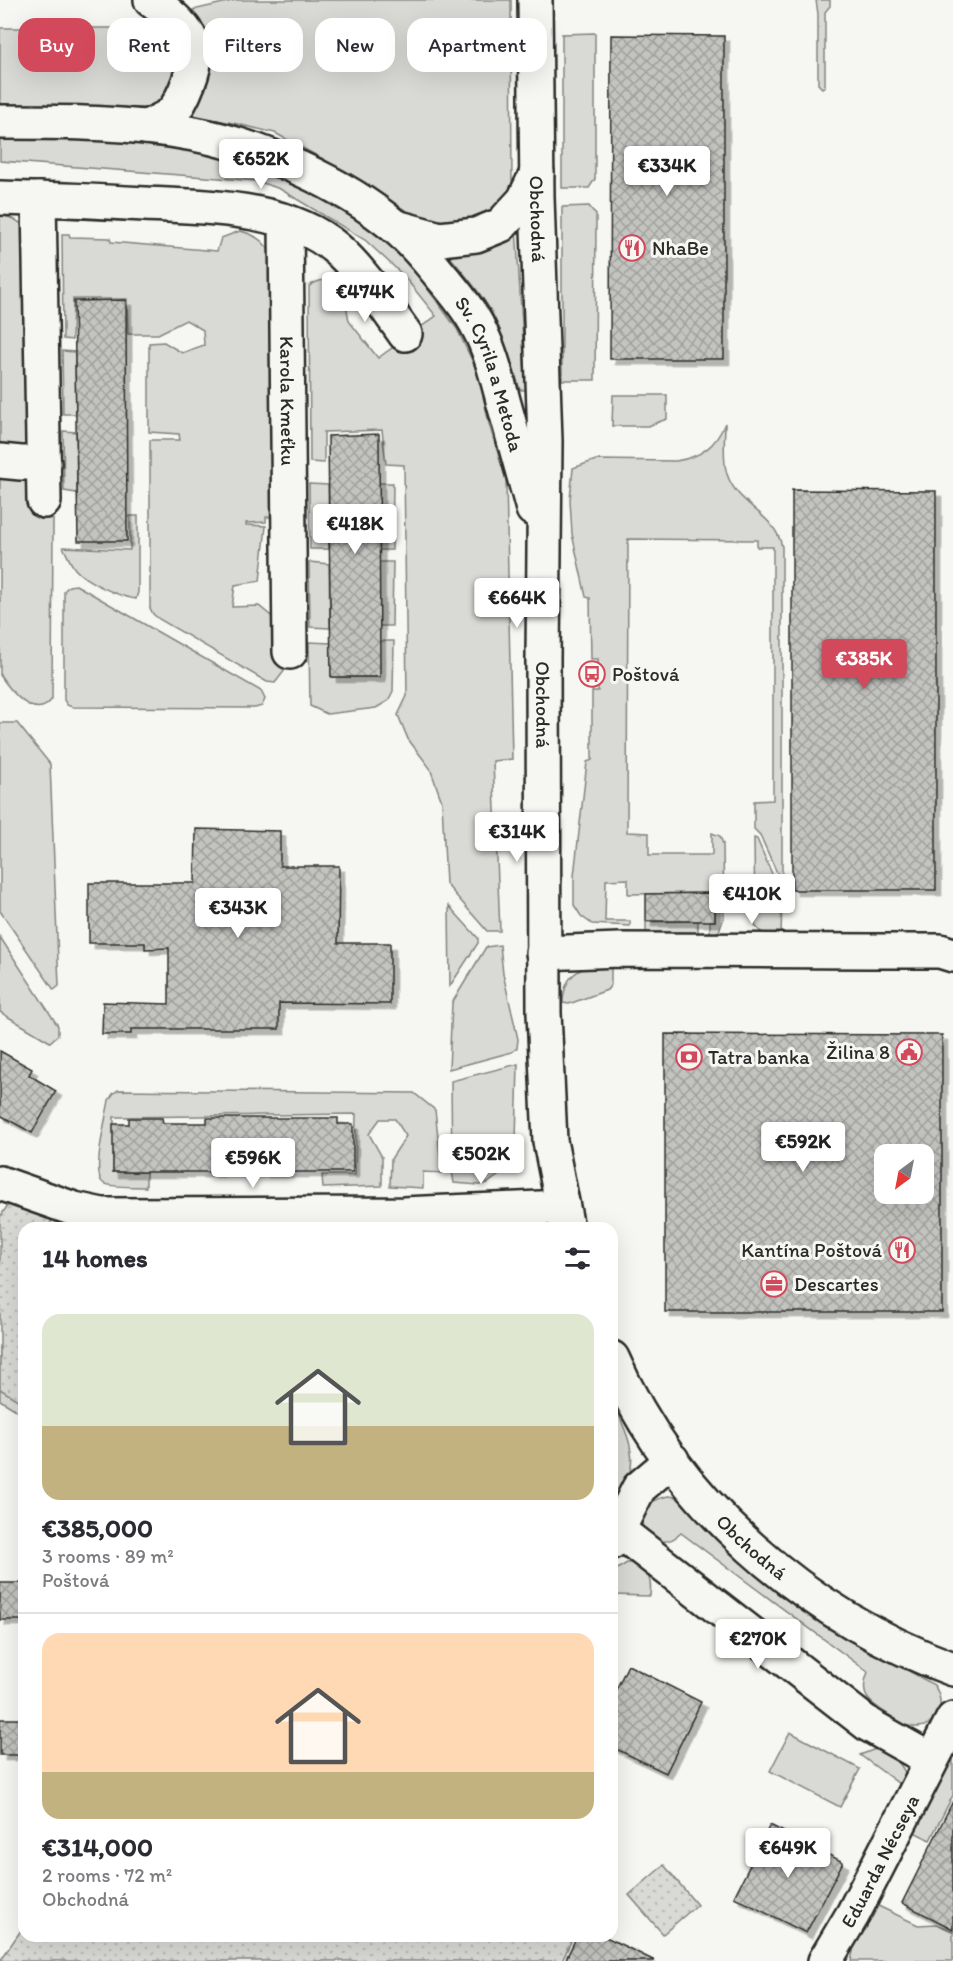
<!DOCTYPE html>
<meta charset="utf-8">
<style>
:root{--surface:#fff;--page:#f7f7f7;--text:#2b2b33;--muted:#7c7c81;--line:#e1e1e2;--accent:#d1495b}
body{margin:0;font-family:Itim,sans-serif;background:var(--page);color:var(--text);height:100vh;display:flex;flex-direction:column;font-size:22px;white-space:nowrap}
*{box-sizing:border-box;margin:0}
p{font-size:20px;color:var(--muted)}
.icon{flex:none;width:33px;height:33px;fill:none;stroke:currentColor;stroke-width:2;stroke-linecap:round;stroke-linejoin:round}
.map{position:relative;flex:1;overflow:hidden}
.drawer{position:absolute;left:18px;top:1222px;width:600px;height:720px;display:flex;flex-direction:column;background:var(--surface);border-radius:18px;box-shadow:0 6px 24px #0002}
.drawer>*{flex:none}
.top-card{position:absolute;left:18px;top:18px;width:600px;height:54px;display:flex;gap:12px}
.needle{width:39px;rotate:212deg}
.fabs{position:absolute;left:874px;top:1144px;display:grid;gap:12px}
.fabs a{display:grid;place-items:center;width:60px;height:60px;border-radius:12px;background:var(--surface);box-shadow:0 6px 24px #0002;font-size:30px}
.price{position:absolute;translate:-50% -51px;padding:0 14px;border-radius:6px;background:#fff;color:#222;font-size:20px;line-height:39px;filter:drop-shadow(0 2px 3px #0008)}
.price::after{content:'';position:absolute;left:50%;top:36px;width:18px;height:14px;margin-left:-9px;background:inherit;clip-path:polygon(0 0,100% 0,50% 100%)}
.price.on{background:var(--accent);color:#fff}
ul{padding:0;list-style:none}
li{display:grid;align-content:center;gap:12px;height:318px;padding:0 24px}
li+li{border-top:2px solid var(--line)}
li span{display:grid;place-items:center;height:186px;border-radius:18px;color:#555}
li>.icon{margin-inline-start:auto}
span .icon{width:108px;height:108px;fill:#fffc;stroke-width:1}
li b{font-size:26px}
h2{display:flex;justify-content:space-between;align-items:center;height:72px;padding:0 24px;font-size:26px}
.chip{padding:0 21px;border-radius:18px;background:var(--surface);box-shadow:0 6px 24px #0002;font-size:21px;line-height:54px}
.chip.on{background:var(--accent);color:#fff}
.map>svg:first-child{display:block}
.green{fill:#d9d9d5;stroke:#828280;stroke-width:1.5}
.forest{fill:url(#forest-firs);stroke:#828280;stroke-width:1.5}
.park{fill:url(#park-dots);stroke:#828280;stroke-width:1.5}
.building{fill:url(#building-cross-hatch);stroke:#2b2b2b;stroke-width:1.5;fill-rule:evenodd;filter:url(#shadow)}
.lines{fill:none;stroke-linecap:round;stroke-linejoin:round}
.minor-casing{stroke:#2b2b2b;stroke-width:38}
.minor{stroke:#f6f6f2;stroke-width:33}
.labels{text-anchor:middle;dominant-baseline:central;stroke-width:6;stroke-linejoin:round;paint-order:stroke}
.street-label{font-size:20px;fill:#2b2b2b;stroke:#f6f6f2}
.poi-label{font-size:20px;fill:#2b2b2b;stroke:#f6f6f2;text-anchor:start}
</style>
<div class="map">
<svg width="953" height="1961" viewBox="0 0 953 1961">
<defs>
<pattern id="forest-firs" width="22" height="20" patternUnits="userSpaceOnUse" patternTransform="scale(1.5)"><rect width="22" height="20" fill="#d9d9d5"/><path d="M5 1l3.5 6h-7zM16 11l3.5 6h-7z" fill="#babab7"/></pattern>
<pattern id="park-dots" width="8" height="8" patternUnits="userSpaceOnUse" patternTransform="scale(1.5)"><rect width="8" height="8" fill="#d9d9d5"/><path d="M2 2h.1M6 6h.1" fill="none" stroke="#babab7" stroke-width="1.8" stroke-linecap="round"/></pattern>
<pattern id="building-cross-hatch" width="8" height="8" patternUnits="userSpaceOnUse" patternTransform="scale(1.5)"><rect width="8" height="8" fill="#c3c3c0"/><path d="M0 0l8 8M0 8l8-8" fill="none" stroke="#9f9f9c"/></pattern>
<filter id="shadow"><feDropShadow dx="5.5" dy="5.5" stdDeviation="0" flood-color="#0004"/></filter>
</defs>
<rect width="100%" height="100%" fill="#f6f6f2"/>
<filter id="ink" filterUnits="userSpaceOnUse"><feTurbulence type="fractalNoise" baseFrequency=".0167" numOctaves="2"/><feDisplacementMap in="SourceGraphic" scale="12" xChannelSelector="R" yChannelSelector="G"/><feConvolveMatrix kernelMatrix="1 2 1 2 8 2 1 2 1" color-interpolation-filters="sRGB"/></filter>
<g filter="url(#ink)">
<!-- green -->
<g class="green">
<path d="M236 0H511L512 191 498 209 459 224H440L421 220 323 159 275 133 233 123 188 115C215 72 214 56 193 10Z"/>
<path d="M816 0H830V6L825 12V86L822 88 818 84V14Z"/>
<path d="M0 28H165L179 51 180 63 167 94 149 108 0 107Z"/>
<path d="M595 33V179L589 188H562V34Z"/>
<path d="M0 137 104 140 158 144 215 155 266 171 311 193 354 218 382 238 411 266 457 329 479 375 489 424 506 480 512 759 493 761 500 931H487L446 884 442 802 430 768 408 739 398 715 407 696 404 465 386 464 382 430 324 432V463L310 462 309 286C323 277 329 279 343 288L349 321 378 358 436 316 403 275 365 240 280 189 257 181 0 161Z"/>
<path d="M589 206 596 215 595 380H562V207Z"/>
<path d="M0 215C13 218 20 221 29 231L26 430 28 457 0 455Z"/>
<path d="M516 227 526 390H520C512 363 504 336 491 311 478 288 459 268 442 247Z"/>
<path d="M240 231C254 234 265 241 271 254L277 517H266V522L246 523V525L266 526 260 581 235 585 232 607 259 606 276 620 295 657 275 683 267 682 159 619 153 614 150 608V440H180L179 434 149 432V343L164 342 182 353 204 345 203 330 186 320 158 334H128L127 299H73L72 340 63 339 62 234H69L70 237 110 238 111 242 217 251 221 238Z"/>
<path d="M62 351 75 352 76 414H63Z"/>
<path d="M613 395H667V419L648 426H612Z"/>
<path d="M725 423C725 438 722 459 727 474 737 506 776 514 782 547V884L760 835 754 829V801L773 800V547H757V540L628 539 627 832 649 833V855H712V833L720 836 723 844 724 918 719 931 710 936V921H715V893L628 894V879L606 880 605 921H630V926L592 924 581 916 574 905V876L587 762 592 760V691H598V659H591L590 598 586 597 572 534 570 500 573 468 596 460 676 461C701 457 716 446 725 423Z"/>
<path d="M63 431 76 432 77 493 64 491Z"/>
<path d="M0 468 28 471 33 516 53 519 52 699C35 723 10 690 0 675Z"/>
<path d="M379 483H393L392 550H379Z"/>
<path d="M309 484 328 485 329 549H310Z"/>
<path d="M130 516H138V592L136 599C120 597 86 582 75 569 70 563 67 554 63 547L130 550Z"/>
<path d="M309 562 329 564 330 628 310 627Z"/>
<path d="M379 562H393L392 626H379Z"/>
<path d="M76 585 261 691 265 699 262 706 255 708 72 707 67 705 64 700V591L69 586Z"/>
<path d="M379 641H394L393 691 388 701 376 708 327 714 310 706 309 642 331 643V677H379Z"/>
<path d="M0 723H17L50 764 59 986 54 990 0 911Z"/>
<path d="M754 838 757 839 782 897 781 937C769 936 762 936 755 925Z"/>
<path d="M449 906 478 938V943L450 986Z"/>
<path d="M698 921V937H646V922Z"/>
<path d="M0 937 58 1026V1035L50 1042 0 1012Z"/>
<path d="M500 945 503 974 518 1039 517 1048 512 1052 449 1069 452 1003 486 947Z"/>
<path d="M611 963V985L607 990 569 1004 563 1003C564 970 583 967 611 963Z"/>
<path d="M518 1064 516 1141 499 1175 488 1183 479 1185 454 1183 452 1171 451 1081Z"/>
<path d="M118 1090 414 1093 435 1110 442 1173 423 1172V1188L390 1186 391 1159 406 1136 395 1119H380L369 1134 382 1157V1186L323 1188 322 1175H355L356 1114 114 1117 113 1172H146V1187C136 1186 110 1188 103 1183 91 1175 107 1114 109 1100L113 1094Z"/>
<path d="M612 1399C620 1420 637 1448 630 1471 626 1485 618 1497 612 1510Z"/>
<path d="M668 1496 677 1497 765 1581 792 1602 852 1639 934 1685C947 1704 939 1728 914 1727 904 1726 897 1721 889 1715 870 1703 858 1697 868 1672L681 1533C651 1562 617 1507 668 1496Z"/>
<path d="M627 1563H638C649 1573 652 1581 650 1596L612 1595V1572Z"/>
<path d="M790 1732 860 1769 840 1807 770 1771Z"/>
<path d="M953 1747V1795L930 1840 912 1831Z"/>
<path d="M878 1748C895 1756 898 1759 907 1776L902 1786 860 1755Z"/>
<path d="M874 1904 918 1925 936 1924 953 1931V1961H851L854 1946Z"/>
</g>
<!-- forest -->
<path class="forest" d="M0 1348 24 1360V1415L0 1400Z"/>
<!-- park -->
<g class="park">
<path d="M10 1202 52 1217 50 1228H24V1404L0 1389V1217Z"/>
<path d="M664 1865 697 1905 663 1934 629 1895Z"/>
<path d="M24 1926V1936L573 1937 562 1961H0Z"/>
</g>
<!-- building -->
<g class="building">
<path d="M611 35 724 36V359H610Z"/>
<path d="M126 300 127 541H78L74 301Z"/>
<path d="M379 434 380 677H331L328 436Z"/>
<path d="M792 490 936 491V890H792Z"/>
<path d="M196 829 280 831V866H339L338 943H390V1004L279 1003V1029H131V1034H102L103 1002 169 1004V948L145 949V943H89V883H195Z"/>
<path d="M715 893V921H646V894Z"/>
<path d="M665 1034 942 1035V1312H665ZM885 1155H924V1194H885Z"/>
<path d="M0 1051 32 1069 29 1075 56 1091 32 1133 0 1115Z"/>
<path d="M129 1118H162L163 1123H207V1118H338V1124H353V1172H113V1124H129Z"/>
<rect x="0" y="1583" width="24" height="37"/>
<path d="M628 1665 701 1702 666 1773 612 1747V1698Z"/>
<rect x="0" y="1719" width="24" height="36"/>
<path d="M953 1801V1929L902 1903Z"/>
<path d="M770 1825 843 1862 806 1933 734 1897Z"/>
<path d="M577 1936H604L655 1961H565Z"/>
</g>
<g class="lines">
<!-- minor casing -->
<g class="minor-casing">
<g id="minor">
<path id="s1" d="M535 0 537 197 545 441 543 659 544 1013 550 1141 567 1228"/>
<path id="s2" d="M0 122C64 122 131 122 194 134 260 146 343 183 394 226 412 240 427 259 441 276 454 291 469 309 478 327 491 351 497 378 504 404 514 439 523 474 533 509"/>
<path d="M147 127C154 123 165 119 171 114 182 103 199 63 194 48 189 28 167 12 151 0"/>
<path d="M0 198C49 199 97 201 145 204 207 207 287 206 337 249 364 273 384 305 405 334"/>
<path d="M39 199 44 501"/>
<path id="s3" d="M286 221 290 652"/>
<path d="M396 227 440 239 476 235 501 225 524 200 537 173"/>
<path d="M0 461 21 463H44"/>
<path d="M543 953 619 950 872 951H940L953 955"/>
<path d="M0 1183 74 1209 102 1215 403 1214 562 1207"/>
<path id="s4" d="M612 1358C674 1502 807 1616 953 1669"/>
<path d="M618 1530 869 1725 931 1760"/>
<path d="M612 1542 639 1488 672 1460"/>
<path id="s5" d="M825 1961 853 1914 953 1719"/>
</g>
</g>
<!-- minor -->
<use href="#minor" class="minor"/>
</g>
</g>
<!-- icons -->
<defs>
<g id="restaurant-ring" transform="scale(1.35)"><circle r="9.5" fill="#f6f6f2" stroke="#d1495b" stroke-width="1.5"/><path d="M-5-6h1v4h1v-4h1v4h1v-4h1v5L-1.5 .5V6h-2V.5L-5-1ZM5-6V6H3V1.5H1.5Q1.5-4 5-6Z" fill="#d1495b"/></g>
<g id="bus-ring" transform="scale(1.35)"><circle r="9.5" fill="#f6f6f2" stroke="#d1495b" stroke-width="1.5"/><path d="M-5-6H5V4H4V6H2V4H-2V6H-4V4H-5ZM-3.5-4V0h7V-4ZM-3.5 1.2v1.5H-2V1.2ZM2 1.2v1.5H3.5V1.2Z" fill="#d1495b"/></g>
<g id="civic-ring" transform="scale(1.35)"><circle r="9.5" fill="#f6f6f2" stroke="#d1495b" stroke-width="1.5"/><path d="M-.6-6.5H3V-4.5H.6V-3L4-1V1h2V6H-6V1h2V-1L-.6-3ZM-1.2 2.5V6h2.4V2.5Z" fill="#d1495b"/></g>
<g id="bank-ring" transform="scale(1.35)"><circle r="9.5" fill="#f6f6f2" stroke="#d1495b" stroke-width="1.5"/><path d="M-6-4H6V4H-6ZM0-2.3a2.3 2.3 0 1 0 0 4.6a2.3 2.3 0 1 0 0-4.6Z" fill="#d1495b"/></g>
<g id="office-ring" transform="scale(1.35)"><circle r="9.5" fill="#f6f6f2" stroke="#d1495b" stroke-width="1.5"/><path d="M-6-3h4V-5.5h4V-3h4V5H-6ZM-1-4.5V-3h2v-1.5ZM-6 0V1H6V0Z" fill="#d1495b"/></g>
</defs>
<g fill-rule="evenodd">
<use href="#restaurant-ring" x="632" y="248"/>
<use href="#bus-ring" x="592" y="674"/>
<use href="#civic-ring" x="909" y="1052"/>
<use href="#bank-ring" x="689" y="1057"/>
<use href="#restaurant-ring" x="902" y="1250"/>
<use href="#office-ring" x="774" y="1284"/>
</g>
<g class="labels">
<!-- street labels -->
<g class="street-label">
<text stroke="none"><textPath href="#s1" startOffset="219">Obchodná</textPath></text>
<text stroke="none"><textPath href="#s2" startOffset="597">Sv. Cyrila a Metoda</textPath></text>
<text stroke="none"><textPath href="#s3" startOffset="180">Karola Kmeťku</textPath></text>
<text stroke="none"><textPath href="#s1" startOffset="705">Obchodná</textPath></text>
<text stroke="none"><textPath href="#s4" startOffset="237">Obchodná</textPath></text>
<text stroke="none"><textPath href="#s5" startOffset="114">Eduarda Nécseya</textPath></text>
</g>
<!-- poi labels -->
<g class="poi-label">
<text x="652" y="248">NhaBe</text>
<text x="612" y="674">Poštová</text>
<text x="890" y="1052" text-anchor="end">Žilina 8</text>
<text x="708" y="1057">Tatra banka</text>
<text x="882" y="1250" text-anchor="end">Kantína Poštová</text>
<text x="794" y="1284">Descartes</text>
</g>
</g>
</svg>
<div class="fabs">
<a><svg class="needle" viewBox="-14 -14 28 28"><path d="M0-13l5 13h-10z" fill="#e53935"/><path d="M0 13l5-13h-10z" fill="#7c7c81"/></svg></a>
</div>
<b class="price" style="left:261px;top:190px">€652K</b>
<b class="price" style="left:667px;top:197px">€334K</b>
<b class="price" style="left:365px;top:323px">€474K</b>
<b class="price" style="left:355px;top:555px">€418K</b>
<b class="price" style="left:517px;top:629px">€664K</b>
<b class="price on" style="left:864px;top:690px">€385K</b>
<b class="price" style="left:517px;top:863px">€314K</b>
<b class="price" style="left:752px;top:925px">€410K</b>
<b class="price" style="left:238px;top:939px">€343K</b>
<b class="price" style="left:803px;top:1173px">€592K</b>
<b class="price" style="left:481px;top:1185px">€502K</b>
<b class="price" style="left:253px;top:1189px">€596K</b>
<b class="price" style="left:758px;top:1670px">€270K</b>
<b class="price" style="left:788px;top:1879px">€649K</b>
<div class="top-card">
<a class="chip on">Buy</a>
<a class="chip">Rent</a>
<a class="chip">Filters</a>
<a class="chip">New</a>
<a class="chip">Apartment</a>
</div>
<section class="drawer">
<h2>14 homes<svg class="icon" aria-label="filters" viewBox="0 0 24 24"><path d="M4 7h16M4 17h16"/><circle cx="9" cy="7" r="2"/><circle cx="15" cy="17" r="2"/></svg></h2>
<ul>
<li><span style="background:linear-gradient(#dfe7d0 60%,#c2b280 0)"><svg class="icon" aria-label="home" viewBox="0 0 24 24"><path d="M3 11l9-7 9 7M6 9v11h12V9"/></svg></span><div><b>€385,000</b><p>3 rooms · 89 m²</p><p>Poštová</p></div></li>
<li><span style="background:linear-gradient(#ffd9b3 75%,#c2b280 0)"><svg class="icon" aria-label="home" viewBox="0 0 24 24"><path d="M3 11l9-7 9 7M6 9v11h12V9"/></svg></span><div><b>€314,000</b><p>2 rooms · 72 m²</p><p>Obchodná</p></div></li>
</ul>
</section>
</div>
